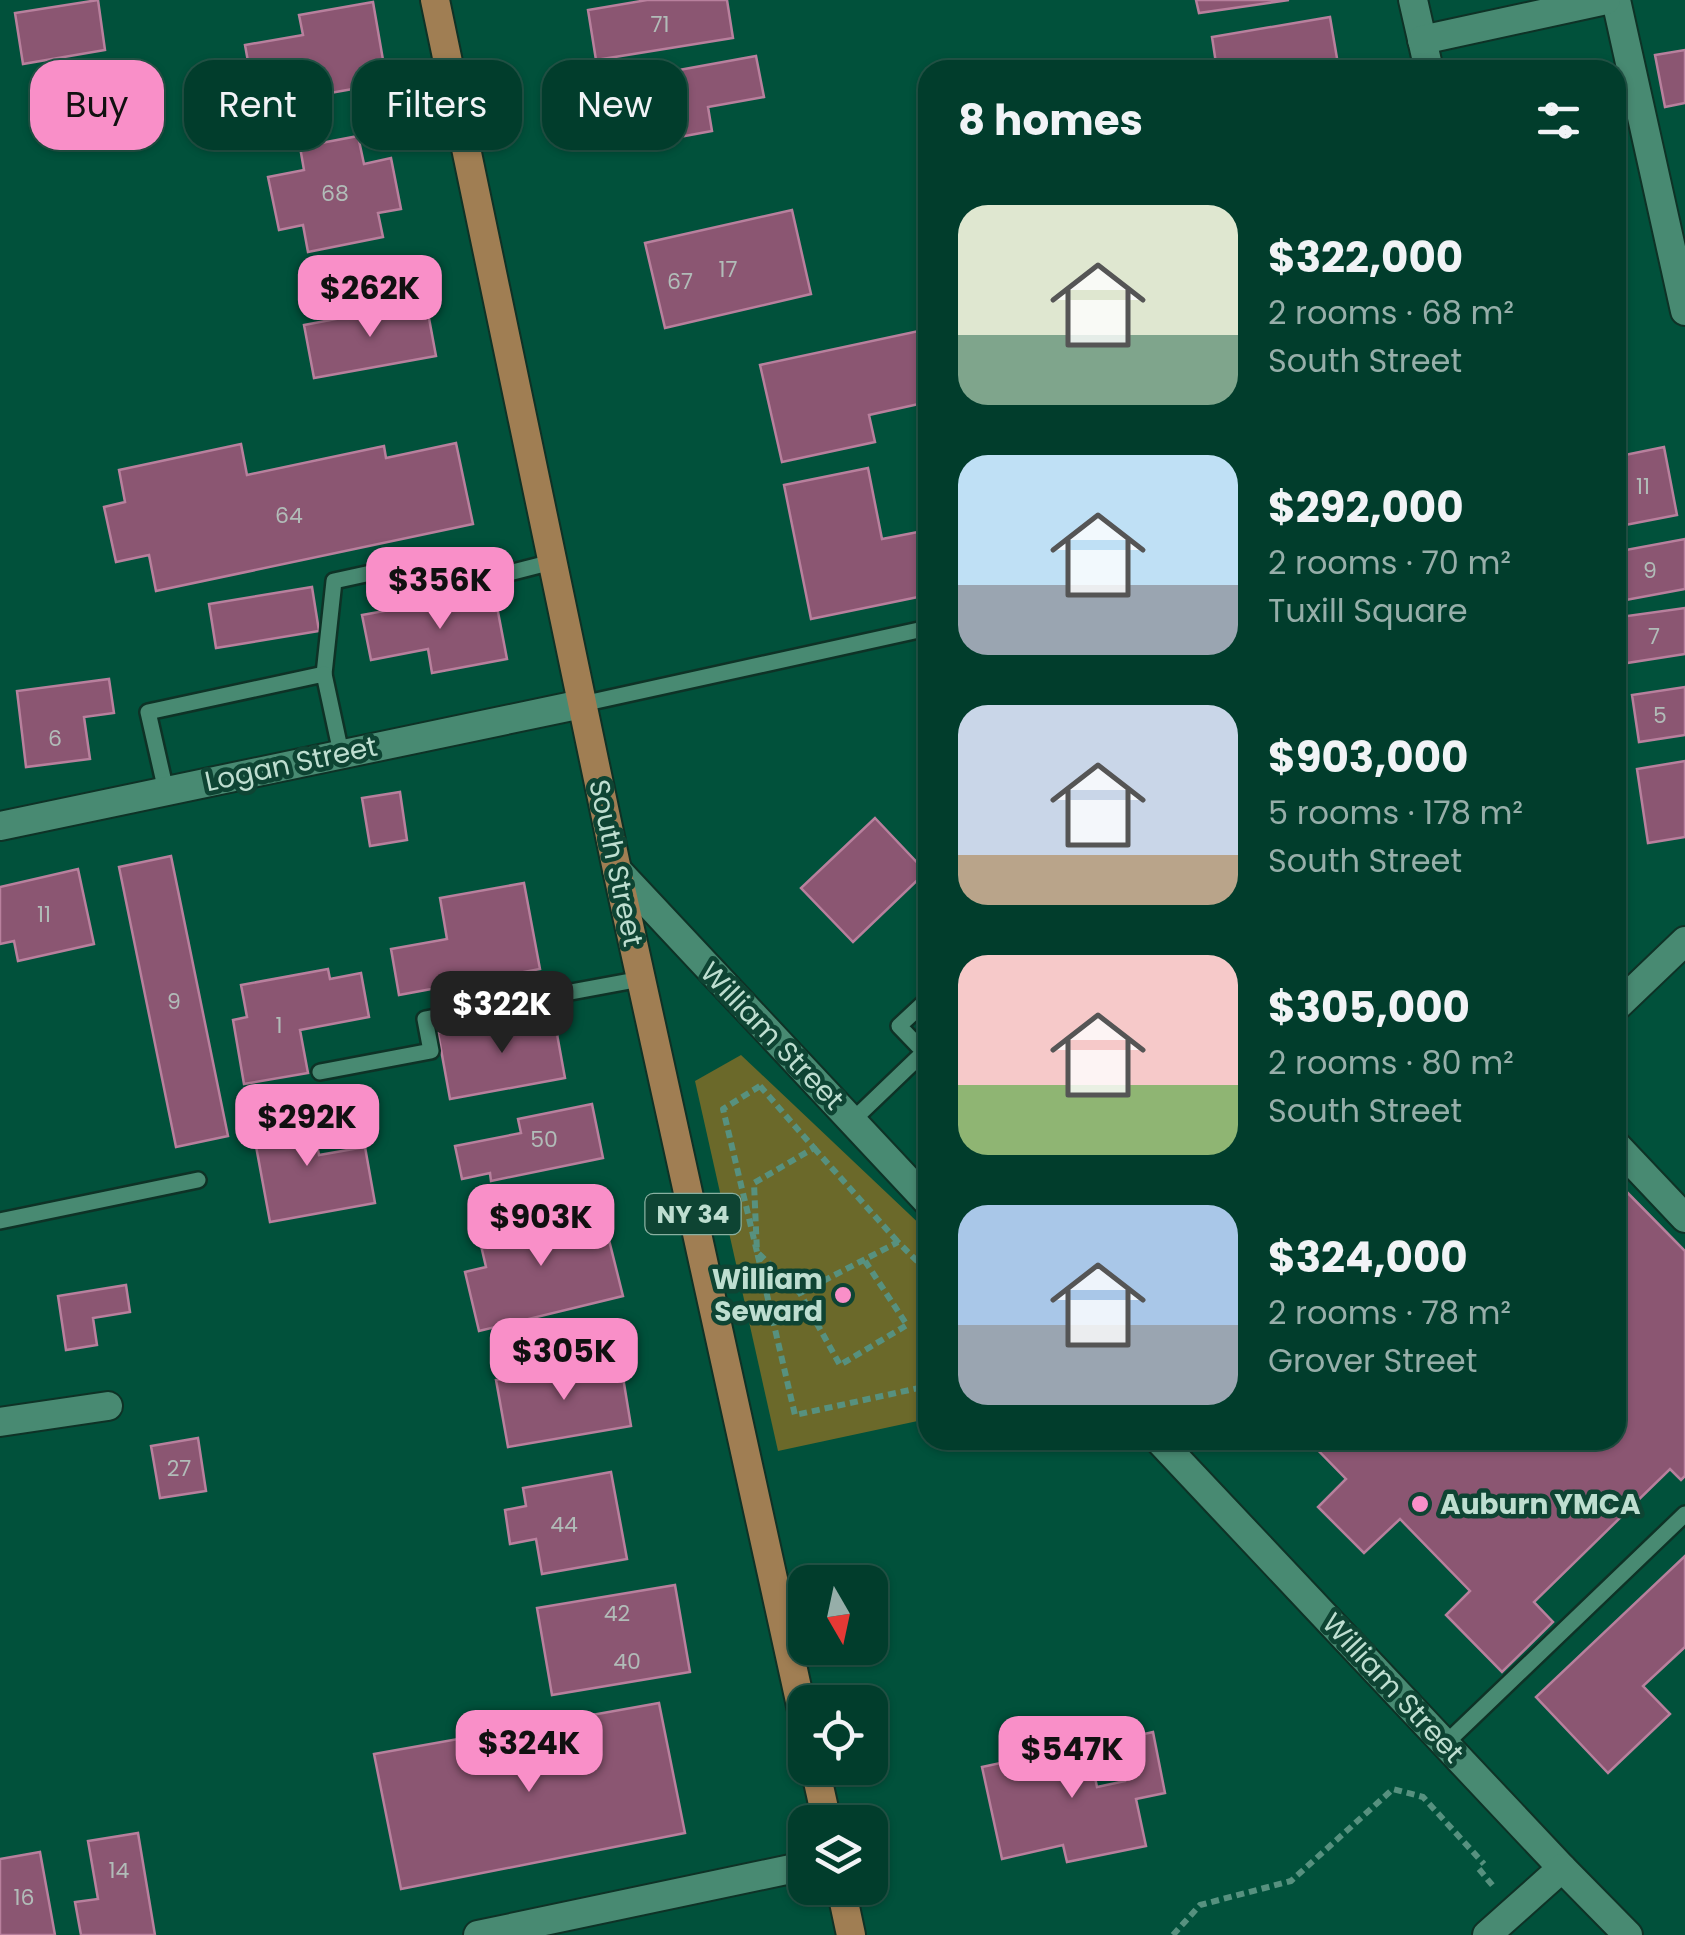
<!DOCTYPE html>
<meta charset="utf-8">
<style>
:root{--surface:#013d2c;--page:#0b4434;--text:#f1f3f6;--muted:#96aea9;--line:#235648;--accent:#f98fc8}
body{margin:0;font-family:Poppins,sans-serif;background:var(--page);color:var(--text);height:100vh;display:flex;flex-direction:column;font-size:38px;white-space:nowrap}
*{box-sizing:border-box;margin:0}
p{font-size:32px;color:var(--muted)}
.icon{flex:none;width:55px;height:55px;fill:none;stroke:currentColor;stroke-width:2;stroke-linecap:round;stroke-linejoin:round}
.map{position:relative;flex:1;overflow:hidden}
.details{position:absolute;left:918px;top:60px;width:708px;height:1390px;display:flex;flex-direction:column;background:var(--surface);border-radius:30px;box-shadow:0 2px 8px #0004,0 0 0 2px var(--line)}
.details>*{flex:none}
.banner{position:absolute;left:30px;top:60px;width:738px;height:90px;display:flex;gap:20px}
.needle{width:65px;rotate:171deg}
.buttons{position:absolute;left:788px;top:1565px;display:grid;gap:20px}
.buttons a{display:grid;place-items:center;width:100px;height:100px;border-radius:20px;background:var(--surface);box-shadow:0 2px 8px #0004,0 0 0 2px var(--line);font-size:50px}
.price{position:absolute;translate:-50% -85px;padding:0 22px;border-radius:20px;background:var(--accent);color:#111;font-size:32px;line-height:65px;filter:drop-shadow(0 2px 5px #0008)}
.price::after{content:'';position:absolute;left:50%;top:60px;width:30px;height:22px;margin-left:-15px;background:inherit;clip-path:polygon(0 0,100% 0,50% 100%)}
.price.on{background:#222;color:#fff}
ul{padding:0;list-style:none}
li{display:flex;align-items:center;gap:30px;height:250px;padding:0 40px}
li span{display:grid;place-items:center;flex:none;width:280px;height:200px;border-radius:30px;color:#555}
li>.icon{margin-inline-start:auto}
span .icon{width:120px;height:120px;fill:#fffc;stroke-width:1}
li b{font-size:42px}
h2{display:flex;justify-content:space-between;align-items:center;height:120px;padding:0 40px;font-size:42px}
.tag{padding:0 35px;border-radius:30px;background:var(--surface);box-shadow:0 2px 8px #0004,0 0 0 2px var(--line);font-size:35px;line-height:90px}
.tag.on{background:var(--accent);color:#111}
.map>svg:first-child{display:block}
.green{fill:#6b692a}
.building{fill:#8b5672;stroke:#b8809d;stroke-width:2.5}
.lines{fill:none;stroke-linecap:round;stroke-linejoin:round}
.service-casing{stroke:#0e3226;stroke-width:20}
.minor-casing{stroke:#0e3226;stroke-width:32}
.tertiary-casing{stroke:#0e3226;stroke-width:32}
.primary-casing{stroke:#0e3226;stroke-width:32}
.path{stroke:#57917f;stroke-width:6;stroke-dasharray:8 5;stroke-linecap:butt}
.service{stroke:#488a72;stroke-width:15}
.minor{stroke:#488a72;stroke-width:28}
.tertiary{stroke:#488a72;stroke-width:28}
.primary{stroke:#a07e53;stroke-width:28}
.poi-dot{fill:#f98fc8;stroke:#0e4433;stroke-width:4}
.labels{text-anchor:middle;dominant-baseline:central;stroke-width:9;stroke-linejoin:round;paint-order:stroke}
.number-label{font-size:22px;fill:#b1bcb8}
.shield{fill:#0e4433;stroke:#89b0a1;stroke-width:2.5}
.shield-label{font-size:25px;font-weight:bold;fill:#beded0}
.street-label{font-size:28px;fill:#beded0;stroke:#0e4433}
.poi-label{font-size:28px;font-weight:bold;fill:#beded0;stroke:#0e4433;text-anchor:end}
</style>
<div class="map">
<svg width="1685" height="1935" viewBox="0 0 1685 1935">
<rect width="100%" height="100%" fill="#01513b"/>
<!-- green -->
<path class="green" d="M741 1055 927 1231V1419L778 1451 695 1081Z"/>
<!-- building -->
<g class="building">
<path d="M98 0 105 50 23 64 15 13Z"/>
<path d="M647 0H727L733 38 596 60 588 10Z"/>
<path d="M1196 0H1289L1199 13Z"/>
<path d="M373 2 387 83 256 106 245 45 303 35 299 15Z"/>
<path d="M1330 17 1339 70H1217L1212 37Z"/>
<path d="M1685 50V103L1665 107 1655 55Z"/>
<path d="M756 56 764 97 708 107 712 131 647 143 635 78Z"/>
<path d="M358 136 364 164 391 158 401 209 378 213 383 237 308 252 303 225 279 230 268 177 304 170 300 147Z"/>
<path d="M792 210 811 294 665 328 645 243Z"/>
<path d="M426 302 436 356 314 378 304 325Z"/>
<path d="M928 329V402L869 415 875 442 782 462 760 365Z"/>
<path d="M456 443 473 524 156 591 149 555 116 562 104 507 125 502 119 470 241 444 247 475 384 446 386 458Z"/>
<path d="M1664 447 1677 515 1615 527V457Z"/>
<path d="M868 468 882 539 928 530V595L811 619 784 485Z"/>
<path d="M1685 539V589L1615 602V552Z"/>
<path d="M312 587 319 631 216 648 209 604Z"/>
<path d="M494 591 507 659 432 673 428 649 371 660 362 615Z"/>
<path d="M1685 608V654L1627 663 1620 617Z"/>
<path d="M109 679 114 713 84 717 90 759 26 767 17 691Z"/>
<path d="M1685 687V735L1639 742 1632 695Z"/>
<path d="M1685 761V837L1648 843 1637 769Z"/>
<path d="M400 792 407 840 370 846 362 798Z"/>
<path d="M875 818 926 872 853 942 801 888Z"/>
<path d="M171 856 228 1136 176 1147 119 867Z"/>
<path d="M78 869 94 944 18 961 14 941 0 944V887Z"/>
<path d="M524 883 540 969 399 995 391 949 447 939 440 898Z"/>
<path d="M328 969 330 979 361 973 369 1017 300 1030 308 1073 244 1084 233 1020 247 1017 241 985Z"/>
<path d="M553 1012 565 1078 450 1099 438 1033Z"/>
<path d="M592 1104 603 1158 491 1181 490 1173 462 1179 455 1146 521 1133 518 1119Z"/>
<path d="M310 1109 319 1155 365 1147 375 1203 270 1222 251 1119Z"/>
<path d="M1615 1180 1685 1251V1476L1681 1480 1670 1469 1534 1602 1553 1622 1502 1672 1446 1615 1470 1591 1400 1519 1364 1553 1318 1507 1346 1479 1308 1440H1615Z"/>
<path d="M529 1211 534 1229 602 1212 623 1296 479 1331 465 1272 486 1267 476 1224Z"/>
<path d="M126 1285 130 1312 93 1318 97 1345 66 1350 58 1296Z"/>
<path d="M620 1359 631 1426 508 1447 496 1380Z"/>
<path d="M198 1438 206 1491 160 1498 151 1446Z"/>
<path d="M611 1472 627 1559 542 1574 536 1539 510 1544 505 1510 526 1506 523 1488Z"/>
<path d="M1685 1556V1647L1643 1686 1670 1714 1608 1773 1536 1697Z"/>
<path d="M675 1585 690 1672 552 1695 537 1608Z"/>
<path d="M659 1703 685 1833 401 1889 374 1754Z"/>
<path d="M1153 1732 1165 1793 1136 1799 1146 1846 1067 1862 1063 1845 1002 1859 982 1767 1088 1744 1097 1787 1125 1781 1117 1740Z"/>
<path d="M138 1833 155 1935H81L75 1902 98 1899 88 1841Z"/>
<path d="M40 1852 55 1935H0V1859Z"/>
</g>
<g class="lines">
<!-- service casing -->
<g class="service-casing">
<g id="service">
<path d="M324 674 334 581 421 562 509 573 552 562"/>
<path d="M582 704 928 628"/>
<path d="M166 791 148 712 324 674 341 753"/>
<path d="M320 1072 431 1051 425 1019 641 979"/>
<path d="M852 1121 924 1052 899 1026 928 999"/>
<path d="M0 1221 198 1180"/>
<path d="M1445 1744 1685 1514"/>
</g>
</g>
<!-- minor casing -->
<g class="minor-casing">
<g id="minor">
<path d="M1413 0 1429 70"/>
<path d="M1616 0 1685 311"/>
<path d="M1422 40 1606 0"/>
<path d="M0 826 582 704"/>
<path d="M617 870 928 1202"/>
<path d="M1615 1008 1685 941"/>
<path d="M1615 1144 1685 1218"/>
<path d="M0 1422 108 1406"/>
<path d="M1159 1440 1562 1868"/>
<path d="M478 1935 805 1866"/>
</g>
</g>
<!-- tertiary casing -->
<g class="tertiary-casing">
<path id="tertiary" d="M1487 1935 1562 1868 1628 1935"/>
</g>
<!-- primary casing -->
<g class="primary-casing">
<g id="primary">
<path d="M435 0 617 870 805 1724"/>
<path d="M815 1768 827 1822"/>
<path d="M841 1888 851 1935"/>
</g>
</g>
<!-- path -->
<g class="path">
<path d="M760 1086 814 1148 754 1183 757 1252 723 1109Z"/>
<path d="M814 1148 898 1242"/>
<path d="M865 1261 907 1325 840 1365 800 1293 757 1252 795 1415 928 1386"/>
<path d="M800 1293 898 1242 928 1272"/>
<path d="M1479 1869 1493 1886"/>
<path d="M1173 1935 1200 1905 1291 1881 1393 1789 1423 1797 1484 1864"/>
</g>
<!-- service -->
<use href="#service" class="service"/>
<!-- minor -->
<use href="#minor" class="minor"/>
<!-- tertiary -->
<use href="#tertiary" class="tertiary"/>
<!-- primary -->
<use href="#primary" class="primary"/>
</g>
<!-- markers -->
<g class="poi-dot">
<circle cx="843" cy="1295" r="10"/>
<circle cx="1420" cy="1504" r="10"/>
</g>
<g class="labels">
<!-- number labels -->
<g class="number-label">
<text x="660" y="24">71</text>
<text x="335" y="193">68</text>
<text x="728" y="269">17</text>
<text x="680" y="281">67</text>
<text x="1643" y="486">11</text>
<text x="289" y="515">64</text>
<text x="1650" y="570">9</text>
<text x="1654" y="636">7</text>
<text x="1660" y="715">5</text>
<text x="55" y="738">6</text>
<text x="44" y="914">11</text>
<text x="174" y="1001">9</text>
<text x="279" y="1025">1</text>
<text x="544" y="1139">50</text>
<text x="179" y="1468">27</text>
<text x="564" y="1524">44</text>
<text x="617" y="1613">42</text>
<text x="627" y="1661">40</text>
<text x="119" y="1870">14</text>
<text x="24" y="1897">16</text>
</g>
<!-- shield labels -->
<rect class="shield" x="645.5" y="1194" width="95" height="40" rx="8"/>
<g class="shield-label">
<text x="693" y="1214">NY 34</text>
</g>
<!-- street labels -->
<g class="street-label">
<text transform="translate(291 764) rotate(-12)">Logan Street</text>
<text transform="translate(616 863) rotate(78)">South Street</text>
<text transform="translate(772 1036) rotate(46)">William Street</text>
<text transform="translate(1393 1688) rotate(47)">William Street</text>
</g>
<!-- poi labels -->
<g class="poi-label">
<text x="823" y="1279">William<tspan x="823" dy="32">Seward</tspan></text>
<text x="1440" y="1504" text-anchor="start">Auburn YMCA</text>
</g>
</g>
</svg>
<div class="buttons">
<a><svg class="needle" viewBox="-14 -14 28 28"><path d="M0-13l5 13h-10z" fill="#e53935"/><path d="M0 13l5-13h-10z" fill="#96aea9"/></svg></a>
<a><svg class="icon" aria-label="locate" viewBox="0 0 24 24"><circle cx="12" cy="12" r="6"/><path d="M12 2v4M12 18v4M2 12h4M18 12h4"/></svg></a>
<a><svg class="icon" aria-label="layers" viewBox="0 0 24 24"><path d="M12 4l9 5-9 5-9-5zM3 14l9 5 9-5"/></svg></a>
</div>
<b class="price" style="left:370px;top:340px">$262K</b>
<b class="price" style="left:440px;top:632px">$356K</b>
<b class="price on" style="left:502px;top:1056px">$322K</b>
<b class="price" style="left:307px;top:1169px">$292K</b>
<b class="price" style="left:541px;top:1269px">$903K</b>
<b class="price" style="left:564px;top:1403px">$305K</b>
<b class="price" style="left:529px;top:1795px">$324K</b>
<b class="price" style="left:1072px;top:1801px">$547K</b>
<div class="banner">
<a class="tag on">Buy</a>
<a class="tag">Rent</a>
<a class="tag">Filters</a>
<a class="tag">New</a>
</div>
<section class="details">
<h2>8 homes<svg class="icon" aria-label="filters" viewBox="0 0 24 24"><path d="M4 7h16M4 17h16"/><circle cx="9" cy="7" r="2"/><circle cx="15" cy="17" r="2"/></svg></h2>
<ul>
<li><span style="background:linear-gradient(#dfe7d0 65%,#7fa58c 0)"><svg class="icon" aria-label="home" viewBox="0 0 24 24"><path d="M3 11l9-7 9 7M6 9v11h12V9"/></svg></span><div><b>$322,000</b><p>2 rooms · 68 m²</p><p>South Street</p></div></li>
<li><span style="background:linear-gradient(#bfe0f5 65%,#9aa5b1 0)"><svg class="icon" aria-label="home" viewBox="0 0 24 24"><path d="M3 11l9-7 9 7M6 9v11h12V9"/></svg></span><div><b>$292,000</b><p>2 rooms · 70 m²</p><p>Tuxill Square</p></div></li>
<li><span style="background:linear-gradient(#c9d6e8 75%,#b9a48a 0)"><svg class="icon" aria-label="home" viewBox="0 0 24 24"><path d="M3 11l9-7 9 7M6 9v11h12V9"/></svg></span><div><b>$903,000</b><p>5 rooms · 178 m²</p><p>South Street</p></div></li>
<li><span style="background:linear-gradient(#f6c9c9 65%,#8fb573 0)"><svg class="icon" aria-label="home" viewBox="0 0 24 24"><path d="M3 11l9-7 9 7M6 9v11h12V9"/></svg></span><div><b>$305,000</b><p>2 rooms · 80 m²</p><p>South Street</p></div></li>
<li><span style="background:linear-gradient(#a9c7e8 60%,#9aa5b1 0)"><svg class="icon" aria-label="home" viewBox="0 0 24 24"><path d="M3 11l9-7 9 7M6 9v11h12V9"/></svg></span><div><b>$324,000</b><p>2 rooms · 78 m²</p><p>Grover Street</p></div></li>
</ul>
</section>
</div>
